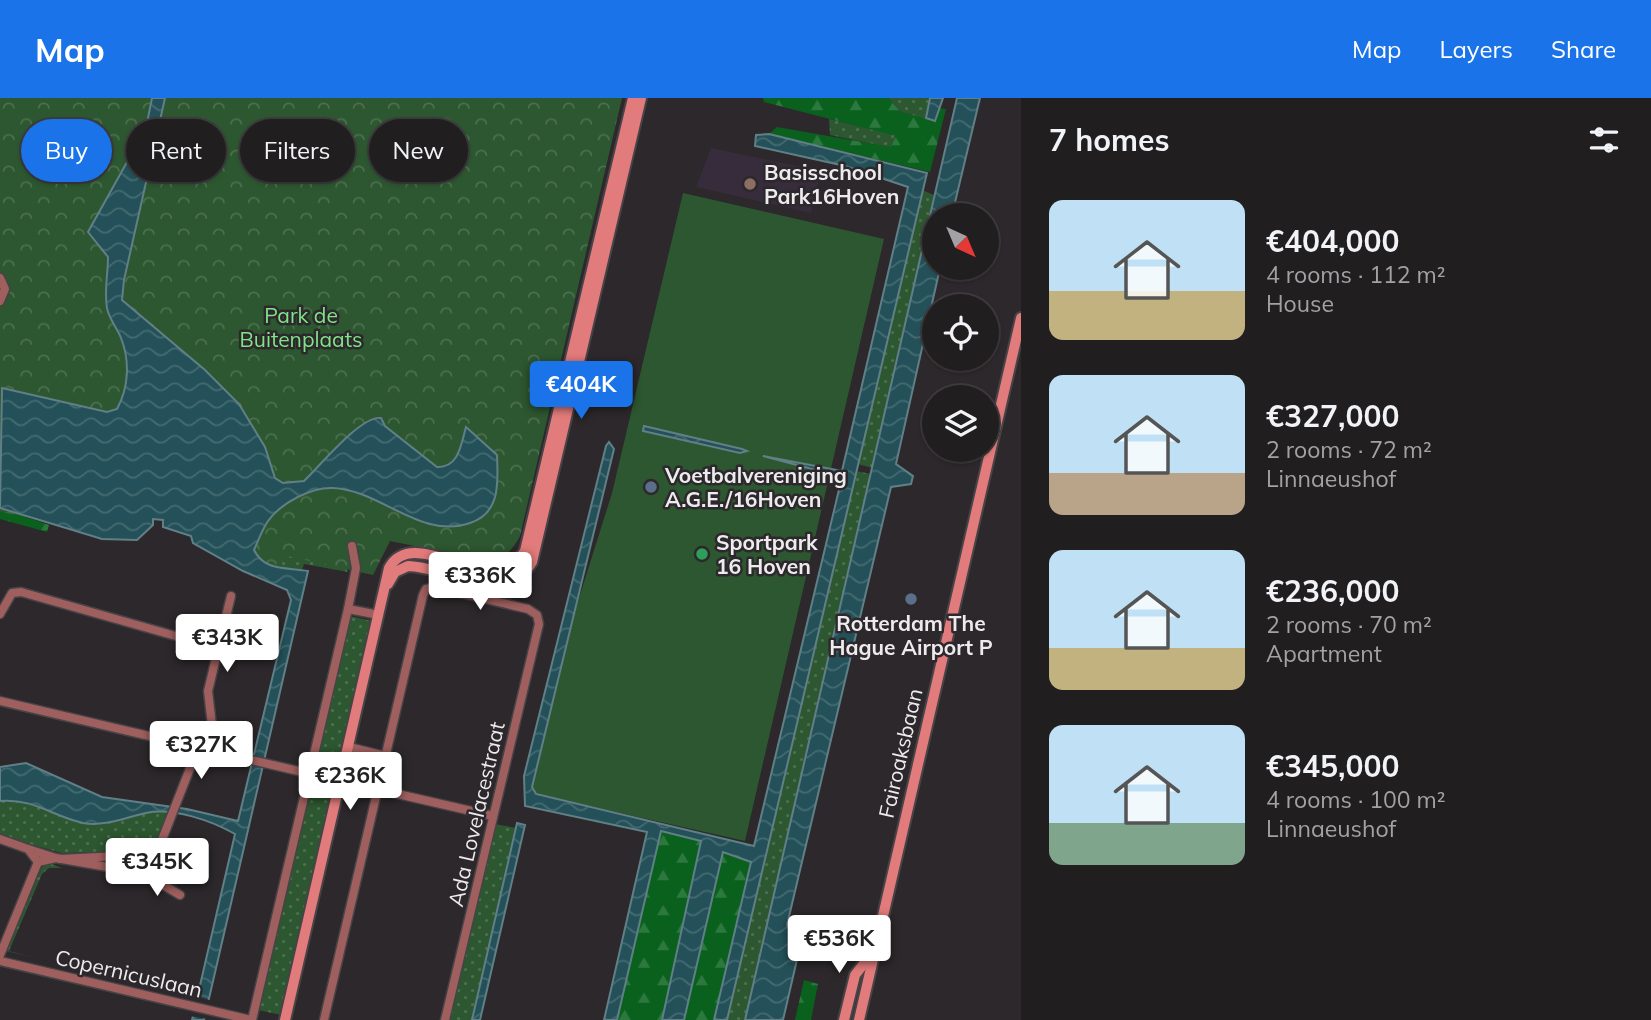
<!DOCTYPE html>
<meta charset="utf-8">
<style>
:root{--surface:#211e20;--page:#2d2b2d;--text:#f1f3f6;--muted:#a2a2a5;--line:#3e3c3e;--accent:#1a73e8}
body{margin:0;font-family:Mulish,sans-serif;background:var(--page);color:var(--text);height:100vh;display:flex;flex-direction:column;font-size:26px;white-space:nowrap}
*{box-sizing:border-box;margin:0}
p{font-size:23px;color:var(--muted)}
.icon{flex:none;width:38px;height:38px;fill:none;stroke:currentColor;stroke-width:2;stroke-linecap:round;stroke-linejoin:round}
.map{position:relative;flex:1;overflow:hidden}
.side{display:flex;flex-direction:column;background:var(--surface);width:630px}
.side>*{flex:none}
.banner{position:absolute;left:21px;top:21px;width:665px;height:63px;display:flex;gap:14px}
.needle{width:46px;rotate:136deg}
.controls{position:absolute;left:922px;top:105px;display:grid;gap:14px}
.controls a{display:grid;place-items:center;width:77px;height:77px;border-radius:50%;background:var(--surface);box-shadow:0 2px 5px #0004,0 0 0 2px var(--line);font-size:35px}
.price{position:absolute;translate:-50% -60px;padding:0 16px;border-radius:7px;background:#fff;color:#222;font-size:23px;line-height:46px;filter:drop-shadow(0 2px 4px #0008)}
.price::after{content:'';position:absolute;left:50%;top:42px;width:21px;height:16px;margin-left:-10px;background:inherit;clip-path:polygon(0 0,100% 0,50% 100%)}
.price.active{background:var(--accent);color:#fff}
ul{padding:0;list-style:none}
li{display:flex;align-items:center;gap:21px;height:175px;padding:0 28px}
li span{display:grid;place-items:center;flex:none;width:196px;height:140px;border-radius:14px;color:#555}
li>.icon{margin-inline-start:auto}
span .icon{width:84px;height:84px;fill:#fffc;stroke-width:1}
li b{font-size:30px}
h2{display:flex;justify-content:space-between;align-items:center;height:84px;padding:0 28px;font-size:30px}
.pill{padding:0 24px;border-radius:32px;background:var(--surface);box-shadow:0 2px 5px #0004,0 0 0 2px var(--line);font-size:24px;line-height:63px}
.pill.active{background:var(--accent);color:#fff}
header{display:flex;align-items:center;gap:42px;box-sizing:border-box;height:98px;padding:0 35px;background:var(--accent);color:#fff}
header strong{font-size:33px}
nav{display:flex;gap:38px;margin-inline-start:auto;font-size:24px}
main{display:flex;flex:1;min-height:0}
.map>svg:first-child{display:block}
.education{fill:#372c3c}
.grass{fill:url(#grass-dots)}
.forest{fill:url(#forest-firs)}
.park{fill:url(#park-crowns)}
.pitch{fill:#2d5730}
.water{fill:url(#water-waves);stroke:#617f86;stroke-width:2}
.pier{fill:#2c282b}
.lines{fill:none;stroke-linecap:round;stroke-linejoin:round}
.street-casing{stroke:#474346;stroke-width:11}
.secondary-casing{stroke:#474346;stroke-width:14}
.street{stroke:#9f5f5e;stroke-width:8}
.secondary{stroke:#e27b7b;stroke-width:10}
.education-dot{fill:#8d6e63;stroke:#2c282b;stroke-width:2.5}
.service-dot{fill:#5c6f8a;stroke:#2c282b;stroke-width:2.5}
.leisure-dot{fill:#2e9e5b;stroke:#2c282b;stroke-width:2.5}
.labels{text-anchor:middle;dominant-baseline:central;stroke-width:5;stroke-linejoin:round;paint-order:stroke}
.poi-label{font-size:21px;font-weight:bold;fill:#eeebee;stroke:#2c282b;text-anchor:start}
.park-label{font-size:21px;fill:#7fe387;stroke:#2c282b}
.street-label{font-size:21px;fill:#eeebee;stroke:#2c282b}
</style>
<header>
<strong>Map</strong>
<nav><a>Map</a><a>Layers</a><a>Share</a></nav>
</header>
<main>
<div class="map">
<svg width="1021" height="922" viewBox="0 0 1021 922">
<defs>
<pattern id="grass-dots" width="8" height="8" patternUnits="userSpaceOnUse" patternTransform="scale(1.75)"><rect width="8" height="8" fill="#2d5730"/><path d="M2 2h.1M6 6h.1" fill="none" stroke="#4c6f4e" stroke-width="1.8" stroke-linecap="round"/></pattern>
<pattern id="forest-firs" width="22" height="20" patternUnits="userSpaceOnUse" patternTransform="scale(1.75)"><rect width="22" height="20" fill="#09611d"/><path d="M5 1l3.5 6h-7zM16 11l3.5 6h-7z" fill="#2d783e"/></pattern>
<pattern id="park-crowns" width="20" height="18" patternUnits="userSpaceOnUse" patternTransform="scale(1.75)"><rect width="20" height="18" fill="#2d5730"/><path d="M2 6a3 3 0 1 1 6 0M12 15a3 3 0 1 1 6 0" fill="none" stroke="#4c6f4e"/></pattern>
<pattern id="water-waves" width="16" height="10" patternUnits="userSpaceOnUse" patternTransform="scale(1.75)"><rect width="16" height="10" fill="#245159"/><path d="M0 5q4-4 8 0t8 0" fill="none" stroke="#446a71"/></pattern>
</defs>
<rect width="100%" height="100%" fill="#2c282b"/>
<!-- education -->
<path class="education" d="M711 50 821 73 811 115 696 89Z"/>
<!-- grass -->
<g class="grass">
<path d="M888 0H930L928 22 901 14Z"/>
<path d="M829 21 896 37 892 50 830 37Z"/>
<path d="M922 92 934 97 873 370 857 366Z"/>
<path d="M856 373 871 376C827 557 787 740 745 922H727Z"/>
<path d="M302 442 303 462 340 459 348 474 304 466 302 472 275 470 265 464Z"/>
<path d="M350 518 372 523 338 673 315 668Z"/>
<path d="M311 684 320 687 319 690 324 692 326 688 334 690 281 917 258 912Z"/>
<path d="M20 701C48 712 79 729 110 725 129 722 149 709 169 715L154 749 147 753 62 755 0 738V703Z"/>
<path d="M495 726 516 730 472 922H449Z"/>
<path d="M133 760H147L150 768 142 775 129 770Z"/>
<path d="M161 760 165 761 162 775 177 788 157 778Z"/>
<path d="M49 765 62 770H49L42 776 9 853 32 859 6 853 42 769Z"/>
</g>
<!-- forest -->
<g class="forest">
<path d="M763 0H888L901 14 935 23 940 10 946 11 930 74 769 36 777 29 891 49 896 38 764 4Z"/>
<path d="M0 410 49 427 47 434 0 421Z"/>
<path d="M661 733 702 742 662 922H617Z"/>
<path d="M723 754 751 764 714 922H684Z"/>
<path d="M804 882 818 886 811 922H795Z"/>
</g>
<!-- park -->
<path class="park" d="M0 0H622L520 438C512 453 504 461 488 463L390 443 373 477 287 458 270 471 162 418 98 431 0 414Z"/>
<!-- pitch -->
<path class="pitch" d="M683 95 884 141 745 743 536 696 532 689 574 516 612 395Z"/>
<!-- water -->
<g class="water">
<path d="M152 0H165L124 182 122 202 205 272 239 306 265 349 275 380 283 385 304 383C320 368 361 317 381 320L385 328 437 369C459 370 461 346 466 329L497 357C498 384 501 415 470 425 420 442 381 392 333 390 311 389 281 405 268 423 262 432 258 443 254 452 265 474 288 469 308 473L204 922H192L235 736C212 723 173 709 146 715 126 719 105 729 83 725 52 718 33 700 0 703V669L26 665 102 699 187 711 238 723 291 502 287 492 243 473 193 445 191 438 163 429V422L153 421V427L137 442 102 441 0 410 2 290 107 314 117 311C129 289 130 263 121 240 117 230 109 221 107 210 104 192 108 177 108 159L88 134 146 30Z"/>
<path d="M930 0H943L935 23 926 20Z"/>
<path d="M957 0H980L952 117H934V170H940L896 366 913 378 911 386 891 389 787 827 790 833 802 840 783 922H745Z"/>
<path d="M769 36 927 75 727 922H714L751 764 723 754 684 922H662L701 743 661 733 617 922H604L647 734 525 708 524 678 606 348 609 344 614 351 532 689 536 696 754 748 842 379 763 358 842 373 908 89 845 68 755 48 756 37Z"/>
<path d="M644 328 742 351 747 353 740 355 643 333Z"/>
<path d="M517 725 525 727 480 922H472Z"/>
</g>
<!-- pier -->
<path class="pier" d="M194 897 212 903 208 921 189 918Z"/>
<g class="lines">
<!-- street casing -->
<g class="street-casing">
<g id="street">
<path d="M0 180 5 191 0 203"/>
<path d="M352 448 356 470 348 511 379 517"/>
<path d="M0 516 12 495 21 494 218 550"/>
<path d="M0 603 341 683"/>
<path d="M349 649 385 658"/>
<path d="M215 654 208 593 231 498"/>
<path d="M376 691 493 718"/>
<path d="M0 741 28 751 38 764 56 760 125 772 147 780 198 650"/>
<path d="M28 751 56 760"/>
<path d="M60 761 157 756"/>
<path d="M148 778 180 797"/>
<path d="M0 857 38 764"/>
<path d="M0 863 251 922"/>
<path d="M252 922 348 511"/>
<path d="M324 922 423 497 426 491 435 489 528 511 537 517 539 526 445 922"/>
</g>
</g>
<!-- secondary casing -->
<g class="secondary-casing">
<g id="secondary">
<path d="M388 486 395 474 408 468C448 469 506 509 532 464L641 0"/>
<path d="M285 922 389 470C415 424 490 504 525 453L633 0"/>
<path d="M844 922 855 877 873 854"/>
<path d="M859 922 1021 220"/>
</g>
</g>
<!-- street -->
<use href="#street" class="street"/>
<!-- secondary -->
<use href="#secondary" class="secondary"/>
</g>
<!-- markers -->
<circle class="education-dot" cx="750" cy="86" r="7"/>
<g class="service-dot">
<circle cx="651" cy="389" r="7"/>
<circle cx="911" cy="501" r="7"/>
</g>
<circle class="leisure-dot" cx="702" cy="456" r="7"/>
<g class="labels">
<!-- poi labels -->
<g class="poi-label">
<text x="764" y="74">Basisschool<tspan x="764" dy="24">Park16Hoven</tspan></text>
<text x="665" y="377">Voetbalvereniging<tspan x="665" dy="24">A.G.E./16Hoven</tspan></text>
<text x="716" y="444">Sportpark<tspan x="716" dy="24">16 Hoven</tspan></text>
<text x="911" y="525" text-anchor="middle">Rotterdam The<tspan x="911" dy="24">Hague Airport P</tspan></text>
</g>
<!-- park labels -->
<g class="park-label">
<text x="301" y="217">Park de<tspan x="301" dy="24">Buitenplaats</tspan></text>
</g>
<!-- street labels -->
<g class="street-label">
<text transform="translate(900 655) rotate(-77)">Fairoaksbaan</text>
<text transform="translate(476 716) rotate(-77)">Ada Lovelacestraat</text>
<text transform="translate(129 875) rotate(13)">Copernicuslaan</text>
</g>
</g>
</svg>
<div class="controls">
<a><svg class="needle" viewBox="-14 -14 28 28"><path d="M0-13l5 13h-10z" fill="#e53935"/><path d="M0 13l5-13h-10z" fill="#a2a2a5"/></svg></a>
<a><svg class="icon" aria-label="locate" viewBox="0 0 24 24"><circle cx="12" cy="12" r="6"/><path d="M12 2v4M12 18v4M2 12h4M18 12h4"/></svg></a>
<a><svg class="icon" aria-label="layers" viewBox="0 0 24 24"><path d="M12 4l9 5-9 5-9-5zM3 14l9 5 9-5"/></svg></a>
</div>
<b class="price active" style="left:581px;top:323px">€404K</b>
<b class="price" style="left:480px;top:514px">€336K</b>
<b class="price" style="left:227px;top:576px">€343K</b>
<b class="price" style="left:201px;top:683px">€327K</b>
<b class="price" style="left:350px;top:714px">€236K</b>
<b class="price" style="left:157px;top:800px">€345K</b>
<b class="price" style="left:839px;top:877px">€536K</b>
<div class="banner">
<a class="pill active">Buy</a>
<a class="pill">Rent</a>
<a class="pill">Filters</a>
<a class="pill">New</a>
</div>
</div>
<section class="side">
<h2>7 homes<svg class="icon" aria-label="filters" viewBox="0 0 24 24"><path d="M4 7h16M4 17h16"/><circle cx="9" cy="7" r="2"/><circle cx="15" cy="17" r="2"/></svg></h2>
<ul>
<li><span style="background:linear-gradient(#bfe0f5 65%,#c2b280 0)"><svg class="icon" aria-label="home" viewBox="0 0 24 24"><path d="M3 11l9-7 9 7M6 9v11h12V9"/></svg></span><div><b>€404,000</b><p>4 rooms · 112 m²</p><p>House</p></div></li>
<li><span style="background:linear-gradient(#bfe0f5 70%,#b9a48a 0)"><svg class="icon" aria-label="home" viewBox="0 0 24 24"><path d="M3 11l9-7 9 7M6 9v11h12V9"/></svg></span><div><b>€327,000</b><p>2 rooms · 72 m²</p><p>Linnaeushof</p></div></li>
<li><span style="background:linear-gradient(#bfe0f5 70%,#c2b280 0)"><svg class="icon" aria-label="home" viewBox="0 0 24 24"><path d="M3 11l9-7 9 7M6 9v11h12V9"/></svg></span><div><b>€236,000</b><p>2 rooms · 70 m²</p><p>Apartment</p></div></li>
<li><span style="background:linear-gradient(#bfe0f5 70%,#7fa58c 0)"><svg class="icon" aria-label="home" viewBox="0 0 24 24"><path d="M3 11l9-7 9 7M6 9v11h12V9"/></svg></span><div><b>€345,000</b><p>4 rooms · 100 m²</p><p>Linnaeushof</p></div></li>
</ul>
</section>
</main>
